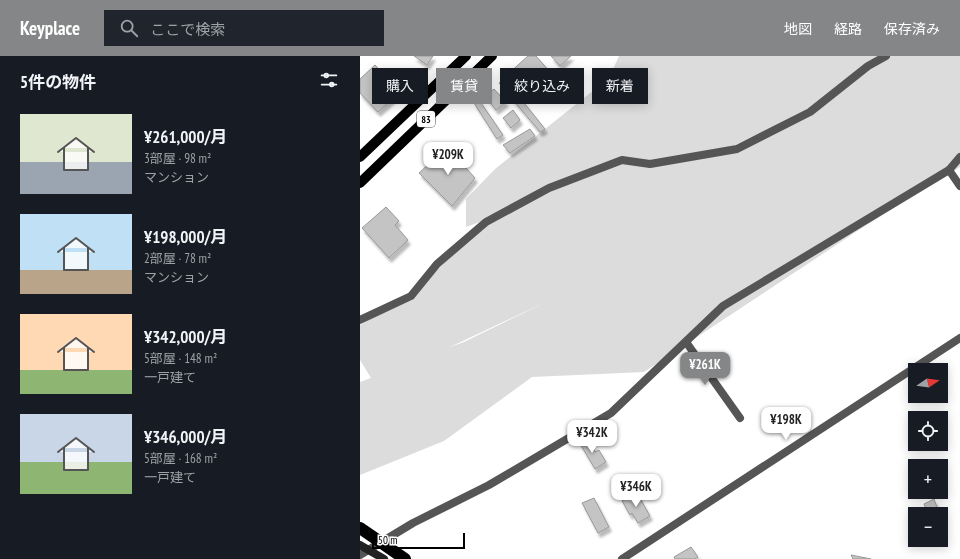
<!DOCTYPE html>
<html lang="ja">
<meta charset="utf-8">
<style>
:root{--surface:#171b24;--page:#20242c;--text:#f1f3f6;--muted:#9ea1a6;--accent:#858687}
body{margin:0;font-family:"PT Sans Narrow","Noto Sans JP",sans-serif;background:var(--page);color:var(--text);height:100vh;display:flex;flex-direction:column;font-size:15px;white-space:nowrap}
*{box-sizing:border-box;margin:0}
p{font-size:13px;color:var(--muted)}
.icon{flex:none;width:22px;height:22px;fill:none;stroke:currentColor;stroke-width:2;stroke-linecap:round;stroke-linejoin:round}
.map{position:relative;flex:1;overflow:hidden}
.drawer{display:flex;flex-direction:column;background:var(--surface);width:360px}
.drawer>*{flex:none}
.hud{position:absolute;left:12px;top:12px;width:380px;height:36px;display:flex;gap:8px}
.needle{width:26px;rotate:77deg}
.buttons{position:absolute;left:548px;top:307px;display:grid;gap:8px}
.buttons a{display:grid;place-items:center;width:40px;height:40px;border-radius:0px;background:var(--surface);box-shadow:0 2px 10px #0003;font-size:20px}
.scale{position:absolute;left:12px;bottom:10px;width:93px;box-sizing:border-box;padding-left:4px;border:2px solid #000;border-top:0;font-size:11px;line-height:14px;white-space:nowrap;color:#000;-webkit-text-stroke:3px #fff;paint-order:stroke}
.price{position:absolute;translate:-50% -34px;padding:0 9px;border-radius:8px;background:#fff;color:#222;font-size:13px;line-height:26px;filter:drop-shadow(0 1px 2px #0008)}
.price::after{content:'';position:absolute;left:50%;top:24px;width:12px;height:9px;margin-left:-6px;background:inherit;clip-path:polygon(0 0,100% 0,50% 100%)}
.price.current{background:var(--accent);color:#fff}
ul{padding:0;list-style:none}
li{display:flex;align-items:center;gap:12px;height:100px;padding:0 20px}
li span{display:grid;place-items:center;flex:none;width:112px;height:80px;border-radius:0px;color:#555}
li>.icon{margin-inline-start:auto}
span .icon{width:48px;height:48px;fill:#fffc;stroke-width:1}
li b{font-size:17px}
h2{display:flex;justify-content:space-between;align-items:center;height:48px;padding:0 20px;font-size:17px}
.tag{padding:0 14px;border-radius:0px;background:var(--surface);box-shadow:0 2px 10px #0003;font-size:14px;line-height:36px}
.tag.current{background:var(--accent);color:#fff}
header{display:flex;align-items:center;gap:24px;box-sizing:border-box;height:56px;padding:0 20px;background:var(--accent);color:#fff}
header strong{font-size:19px}
nav{display:flex;gap:22px;margin-inline-start:auto;font-size:14px}
.search{width:280px;height:36px;background:var(--page);display:flex;align-items:center;gap:10px;box-sizing:border-box;padding:0 14px;border-radius:0px;color:var(--muted);font-size:15px}
main{display:flex;flex:1;min-height:0}
.map>svg:first-child{display:block}
.green{fill:#dcdcdc;fill-rule:evenodd}
.building{fill:#c4c4c4;stroke:#999;filter:url(#shadow)}
.lines{fill:none;stroke-linecap:round;stroke-linejoin:round}
.street{stroke:#555;stroke-width:8}
.secondary{stroke:#222;stroke-width:8}
.primary{stroke:#000;stroke-width:10}
.highway{stroke:#000;stroke-width:12}
.labels{text-anchor:middle;dominant-baseline:central;stroke-width:4;stroke-linejoin:round;paint-order:stroke}
.shield{fill:#fff;stroke:#4c4c4c;stroke-width:1}
.shield-label{font-size:10px;font-weight:bold;fill:#000}
</style>
<header>
<strong>Keyplace</strong>
<div class="search"><svg class="icon" aria-label="search" viewBox="0 0 24 24"><circle cx="10" cy="10" r="6"/><path d="M15 15l6 6"/></svg>ここで検索</div>
<nav><a>地図</a><a>経路</a><a>保存済み</a></nav>
</header>
<main>
<section class="drawer">
<h2>5件の物件<svg class="icon" aria-label="filters" viewBox="0 0 24 24"><path d="M4 7h16M4 17h16"/><circle cx="9" cy="7" r="2"/><circle cx="15" cy="17" r="2"/></svg></h2>
<ul>
<li><span style="background:linear-gradient(#dfe7d0 60%,#9aa5b1 0)"><svg class="icon" aria-label="home" viewBox="0 0 24 24"><path d="M3 11l9-7 9 7M6 9v11h12V9"/></svg></span><div><b>¥261,000/月</b><p>3部屋 · 98 m²</p><p>マンション</p></div></li>
<li><span style="background:linear-gradient(#bfe0f5 70%,#b9a48a 0)"><svg class="icon" aria-label="home" viewBox="0 0 24 24"><path d="M3 11l9-7 9 7M6 9v11h12V9"/></svg></span><div><b>¥198,000/月</b><p>2部屋 · 78 m²</p><p>マンション</p></div></li>
<li><span style="background:linear-gradient(#ffd9b3 70%,#8fb573 0)"><svg class="icon" aria-label="home" viewBox="0 0 24 24"><path d="M3 11l9-7 9 7M6 9v11h12V9"/></svg></span><div><b>¥342,000/月</b><p>5部屋 · 148 m²</p><p>一戸建て</p></div></li>
<li><span style="background:linear-gradient(#c9d6e8 60%,#8fb573 0)"><svg class="icon" aria-label="home" viewBox="0 0 24 24"><path d="M3 11l9-7 9 7M6 9v11h12V9"/></svg></span><div><b>¥346,000/月</b><p>5部屋 · 168 m²</p><p>一戸建て</p></div></li>
</ul>
</section>
<div class="map">
<svg width="600" height="503" viewBox="0 0 600 503">
<defs>
<filter id="shadow"><feDropShadow dx="2.5" dy="4.5" stdDeviation="1" flood-color="#0004"/></filter>
</defs>
<rect width="100%" height="100%" fill="#fff"/>
<!-- green -->
<path class="green" d="M259 0H600V111L505 170 284 316 172 321 84 385 0 419V326L11 322 0 304V269L47 243 126 166 158 152 106 171V143L135 113 249 22ZM190 244 104 286 90 291Z"/>
<!-- building -->
<g class="building">
<path d="M54 0H73L67 9Z"/>
<path d="M168 0H176L191 17 166 39 148 18Z"/>
<path d="M191 0H211L200 10Z"/>
<path d="M15 9 40 36 18 56 0 37V23Z"/>
<path d="M145 23 185 73 180 76 139 27Z"/>
<path d="M134 33 146 46 136 54 125 40Z"/>
<path d="M119 44 143 79 137 83 114 47Z"/>
<path d="M153 54 160 64 151 72 143 62Z"/>
<path d="M170 73 175 80 150 97 143 89Z"/>
<path d="M87 91 115 122 92 150 59 117Z"/>
<path d="M26 151 39 165 35 169 48 184 29 202 2 172Z"/>
<path d="M227 381 235 396 239 394 246 406 235 413 219 386Z"/>
<path d="M277 437 290 460 278 467 272 457 270 459 262 445Z"/>
<path d="M234 442 249 471 238 477 222 447Z"/>
<path d="M574 443 578 454 568 458 564 448Z"/>
<path d="M331 491 338 501 335 503H315L314 501Z"/>
<path d="M491 499 511 503H493Z"/>
</g>
<g class="lines">
<!-- street -->
<g class="street">
<path d="M600 101 589 114 600 130"/>
<path d="M0 264 51 240 77 208 126 166 189 132 262 104 290 108 377 93 450 56 508 10 526 0"/>
<path d="M326 286 380 362"/>
<path d="M0 499 53 467 129 429 251 357 363 250 589 114"/>
<path d="M262 503 600 282"/>
</g>
<!-- secondary -->
<path class="secondary" d="M0 489 24 503"/>
<!-- primary -->
<g class="primary">
<path d="M0 101 106 0"/>
<path d="M0 127 132 0"/>
</g>
<!-- highway -->
<path class="highway" d="M0 472 45 503"/>
</g>
<g class="labels">
<!-- shield labels -->
<rect class="shield" x="57" y="55" width="18" height="16" rx="3"/>
<g class="shield-label">
<text x="66" y="63">83</text>
</g>
</g>
</svg>
<div class="buttons">
<a><svg class="needle" viewBox="-14 -14 28 28"><path d="M0-13l5 13h-10z" fill="#e53935"/><path d="M0 13l5-13h-10z" fill="#9ea1a6"/></svg></a>
<a><svg class="icon" aria-label="locate" viewBox="0 0 24 24"><circle cx="12" cy="12" r="6"/><path d="M12 2v4M12 18v4M2 12h4M18 12h4"/></svg></a>
<a>+</a>
<a>−</a>
</div>
<div class="scale">50 m</div>
<b class="price" style="left:88px;top:120px">¥209K</b>
<b class="price current" style="left:345px;top:330px">¥261K</b>
<b class="price" style="left:426px;top:385px">¥198K</b>
<b class="price" style="left:232px;top:398px">¥342K</b>
<b class="price" style="left:276px;top:452px">¥346K</b>
<div class="hud">
<a class="tag">購入</a>
<a class="tag current">賃貸</a>
<a class="tag">絞り込み</a>
<a class="tag">新着</a>
</div>
</div>
</main>
